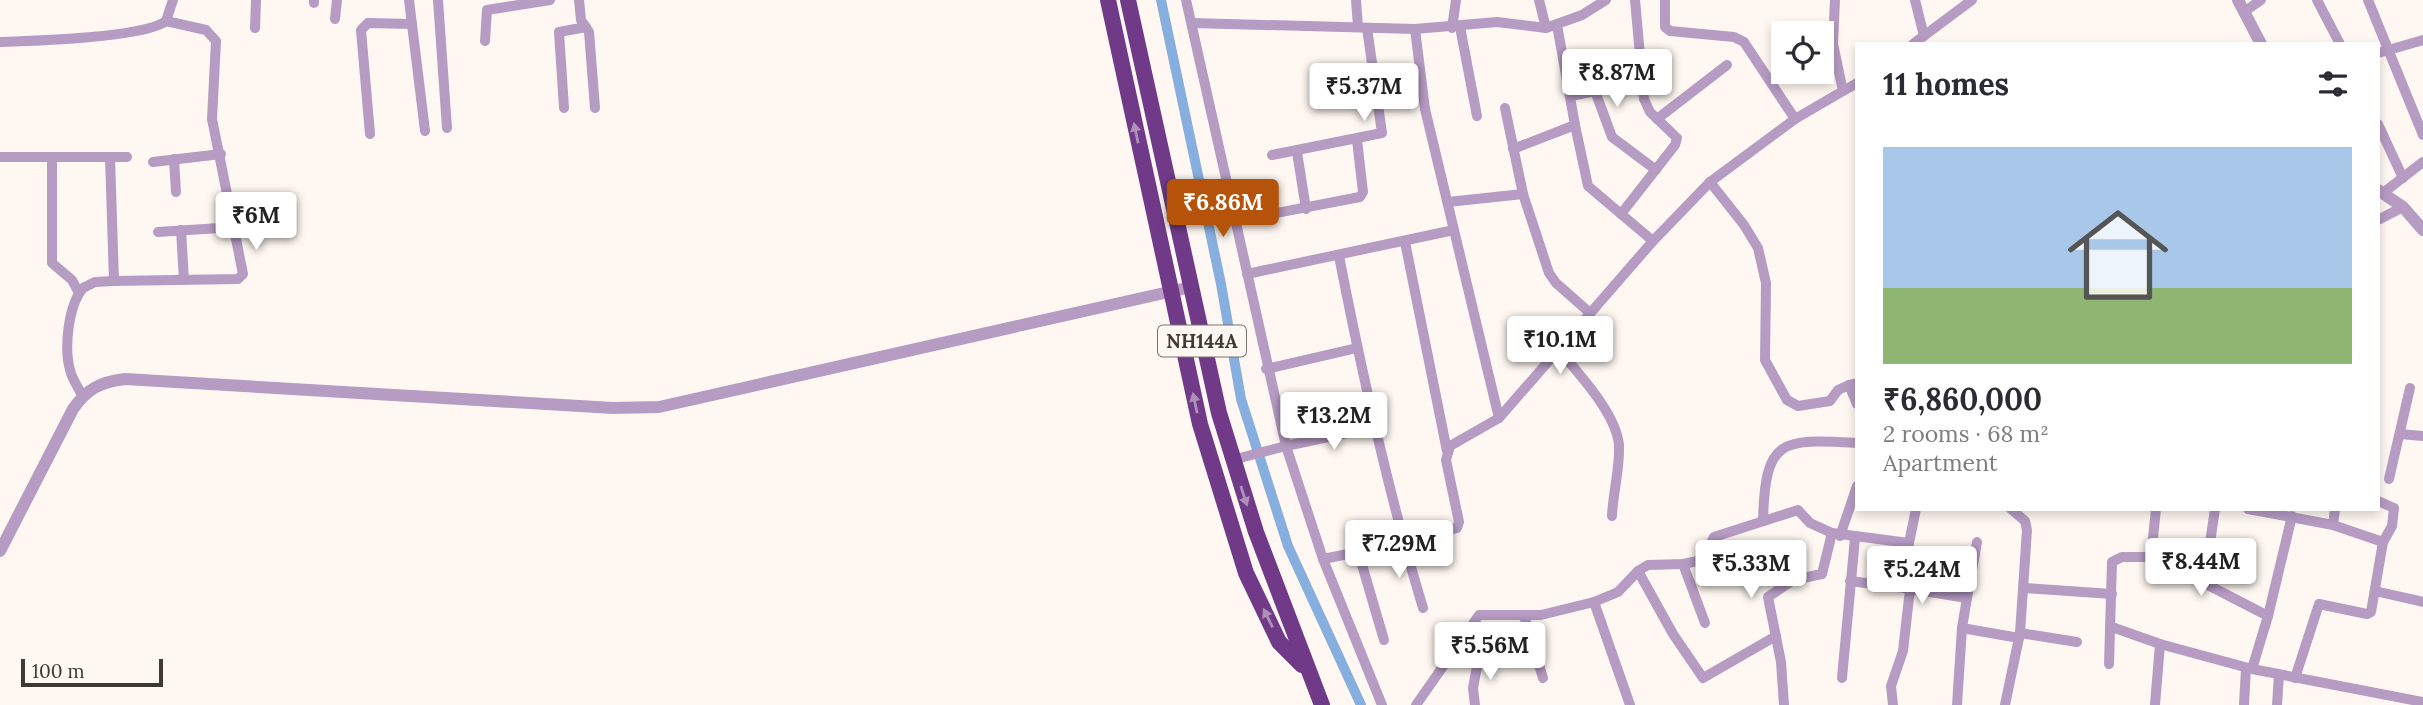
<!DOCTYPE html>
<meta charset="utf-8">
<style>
:root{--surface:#fff;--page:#f2f2f3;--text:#2b2b33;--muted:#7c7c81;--line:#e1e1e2;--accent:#b45309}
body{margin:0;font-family:Lora,serif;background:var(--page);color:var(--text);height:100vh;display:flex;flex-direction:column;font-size:26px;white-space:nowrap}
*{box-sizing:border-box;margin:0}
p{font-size:23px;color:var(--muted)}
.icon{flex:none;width:38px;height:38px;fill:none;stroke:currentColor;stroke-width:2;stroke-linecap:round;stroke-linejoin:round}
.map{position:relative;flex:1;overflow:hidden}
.details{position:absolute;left:1855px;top:42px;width:525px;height:469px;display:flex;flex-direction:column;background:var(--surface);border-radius:0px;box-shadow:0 4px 10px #0003}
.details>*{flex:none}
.fabs{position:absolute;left:1771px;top:21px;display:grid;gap:14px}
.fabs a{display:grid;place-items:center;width:63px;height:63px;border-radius:0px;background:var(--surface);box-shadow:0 4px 10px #0003;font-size:35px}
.scale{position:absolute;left:21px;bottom:18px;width:142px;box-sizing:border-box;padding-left:7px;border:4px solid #3f3933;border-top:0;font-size:19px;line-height:24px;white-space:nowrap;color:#3f3933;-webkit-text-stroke:5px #fff8f2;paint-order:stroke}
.price{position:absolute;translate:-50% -60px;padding:0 16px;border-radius:7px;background:#fff;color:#222;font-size:23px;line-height:46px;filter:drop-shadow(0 2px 4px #0008)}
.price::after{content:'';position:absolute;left:50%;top:42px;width:21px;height:16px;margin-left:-10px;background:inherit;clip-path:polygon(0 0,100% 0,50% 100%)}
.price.on{background:var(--accent);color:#fff}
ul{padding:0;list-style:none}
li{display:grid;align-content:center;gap:14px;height:371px;padding:0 28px}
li+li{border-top:2px solid var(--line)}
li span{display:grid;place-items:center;height:217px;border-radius:0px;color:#555}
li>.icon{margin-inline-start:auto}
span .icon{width:126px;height:126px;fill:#fffc;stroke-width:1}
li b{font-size:30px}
h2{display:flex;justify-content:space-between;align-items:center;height:84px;padding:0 28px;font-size:30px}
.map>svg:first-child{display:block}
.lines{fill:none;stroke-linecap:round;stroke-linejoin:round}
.canal{stroke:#86afdf;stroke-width:10}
.minor{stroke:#b69bc3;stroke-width:10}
.tertiary{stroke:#b69bc3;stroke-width:12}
.trunk{stroke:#703a88;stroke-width:16}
.oneway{fill:#b090b8}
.labels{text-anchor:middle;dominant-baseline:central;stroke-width:5;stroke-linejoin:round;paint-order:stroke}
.shield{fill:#fff8f2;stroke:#79726c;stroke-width:2}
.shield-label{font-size:19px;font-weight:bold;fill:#3f3933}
</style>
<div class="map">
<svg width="2423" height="705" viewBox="0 0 2423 705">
<rect width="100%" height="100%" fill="#fff8f2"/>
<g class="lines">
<!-- canal -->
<path class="canal" d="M1161 0 1221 284 1241 399 1288 546 1361 705"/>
<!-- minor -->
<g class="minor">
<path d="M409 0 425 131"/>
<path d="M438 0 447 128"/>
<path d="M579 0 581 20 589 32 595 108"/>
<path d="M1186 0 1286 446 1375 427"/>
<path d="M1356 0 1358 27"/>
<path d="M1539 0 1546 28"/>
<path d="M1635 0 1644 99 1650 112 1677 138 1675 145 1621 214 1653 241"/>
<path d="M1665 0V27L1670 31 1734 37 1744 42 1795 119"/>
<path d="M1915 0 1924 36"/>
<path d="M2317 0 2340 44"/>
<path d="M2368 0 2423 135"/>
<path d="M314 3V0"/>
<path d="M2244 12 2261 0"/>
<path d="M335 19 337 0"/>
<path d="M1192 23 1415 29 1497 22 1546 28 1582 15 1606 0"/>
<path d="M1460 27 1477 116"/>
<path d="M255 28 256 0"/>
<path d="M1452 28 1456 0"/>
<path d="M1415 29 1425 109 1499 418"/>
<path d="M485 41 487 10 550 0"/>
<path d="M0 42C32 41 144 38 166 21L173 0"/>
<path d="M1913 44 1972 0"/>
<path d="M2378 53 2423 40"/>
<path d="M1843 91 1857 83"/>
<path d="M1571 96 1595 91 1612 137 1656 170"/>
<path d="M564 108 559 32 586 27"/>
<path d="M1505 108 1523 194 1549 273 1556 283 1589 312"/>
<path d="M1657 119 1727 65"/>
<path d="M2378 124 2403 178"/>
<path d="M1575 125 1588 186 1621 214"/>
<path d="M370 134 361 30 368 23 412 24"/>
<path d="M1513 149 1575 125 1557 25"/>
<path d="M1297 152 1306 209"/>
<path d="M1272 155 1382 133 1367 28"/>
<path d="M0 157H127"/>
<path d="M110 157 114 281"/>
<path d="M52 159V263L72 280 79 293"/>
<path d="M174 159 176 192"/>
<path d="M153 162 221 154"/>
<path d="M1710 182 1744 225 1758 248 1766 283 1765 360 1787 400 1798 406 1830 401 1838 390 1849 385"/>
<path d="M2383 193 2423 162"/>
<path d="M1448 202 1523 194"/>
<path d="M2378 220 2403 207"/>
<path d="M1235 221 1360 197 1363 192 1357 140"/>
<path d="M181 230 184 280"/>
<path d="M158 232 235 227"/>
<path d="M1405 242 1447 451"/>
<path d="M1339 256C1362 374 1388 492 1423 608"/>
<path d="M1247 274 1454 230"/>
<path d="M1558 349C1578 373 1616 413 1619 445 1620 468 1613 493 1612 516"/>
<path d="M1266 369 1357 348"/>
<path d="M1857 383 1849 385 1857 404"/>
<path d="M82 395C78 387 72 379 70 370 64 348 68 306 83 288L95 282 114 281 238 279 243 274 212 119 216 41 206 30 166 21"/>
<path d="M2400 434 2423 436"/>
<path d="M1232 460 1286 446 1323 559 1403 543 1457 528 1459 522 1446 460 1450 446 1499 418 1653 241 1710 182 1795 119 1843 91 1833 44 1835 0"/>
<path d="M2389 479 2410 388"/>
<path d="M1916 509 1909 543 1905 588 1967 598 1962 628 2019 638"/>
<path d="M2011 509 2025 521 2027 530 2020 633"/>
<path d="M2156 509 2151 557 2174 565 2204 583"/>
<path d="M2215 509 2204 583 2268 616 2252 669"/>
<path d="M2248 509 2333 525 2383 542 2392 526 2394 508 2378 501"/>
<path d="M1763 521C1765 437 1782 439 1857 443"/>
<path d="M2333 525 2335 509"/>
<path d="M1840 536 1857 486"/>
<path d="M1358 551 1384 640"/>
<path d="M1323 559 1382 705"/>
<path d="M1683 564 1705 623"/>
<path d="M1638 571 1673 634 1703 678 1776 636"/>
<path d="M1850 581 1905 588"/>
<path d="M2025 588 2112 594"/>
<path d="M2375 591 2423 602"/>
<path d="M1967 598 1977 542"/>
<path d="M1594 602 1630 705"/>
<path d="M1524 616 1543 678"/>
<path d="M2268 616 2292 516"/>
<path d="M2112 627 2160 644 2252 669 2423 702"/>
<path d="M2109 664 2112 562 2122 557H2151"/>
<path d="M1842 678 1855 538"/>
<path d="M2295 678 2319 604 2367 614 2371 612 2383 542"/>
<path d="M1416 705 1479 615H1541L1594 602 1618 592 1638 571 1648 565 1683 564 1703 560 1714 537 1798 510 1810 523 1832 533 1909 543"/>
<path d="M1475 705 1473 688 1479 656"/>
<path d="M1784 705 1781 662 1768 597 1793 580 1822 574 1832 533"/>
<path d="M1893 705 1891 686 1903 651 1910 589"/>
<path d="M1957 705 1962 628"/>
<path d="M2005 705 2020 633 2077 642"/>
<path d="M2155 705 2160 644"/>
<path d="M2244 705 2246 668"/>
<path d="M2277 705 2279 675"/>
</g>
<!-- tertiary -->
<g class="tertiary">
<path d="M2238 0 2261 44"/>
<path d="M2378 190 2403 207 2423 230"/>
<path d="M0 551 73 409C87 389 100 382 125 379L613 408 659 407 1191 287"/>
</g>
<!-- trunk -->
<g class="trunk">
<path d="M1108 0 1200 424 1246 573 1279 642 1302 665"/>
<path d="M1128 0 1219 413 1256 532 1322 705"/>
</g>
</g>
<!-- one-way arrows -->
<defs><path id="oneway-solid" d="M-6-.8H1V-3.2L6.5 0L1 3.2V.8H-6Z" transform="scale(1.75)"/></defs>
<g class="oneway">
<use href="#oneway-solid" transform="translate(1136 133) rotate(-102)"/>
<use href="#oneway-solid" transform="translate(1195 403) rotate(-102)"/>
<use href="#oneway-solid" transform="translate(1244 496) rotate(72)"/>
<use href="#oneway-solid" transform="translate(1268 618) rotate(-116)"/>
</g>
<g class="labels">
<!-- shield labels -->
<rect class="shield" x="1158" y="325.5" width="88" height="31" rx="5"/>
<g class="shield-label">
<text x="1202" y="341">NH144A</text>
</g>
</g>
</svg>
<div class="fabs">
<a><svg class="icon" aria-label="locate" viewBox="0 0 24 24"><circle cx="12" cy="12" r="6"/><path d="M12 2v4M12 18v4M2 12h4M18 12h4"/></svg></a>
</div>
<div class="scale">100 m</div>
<b class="price" style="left:1617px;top:109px">₹8.87M</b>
<b class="price" style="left:1364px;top:123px">₹5.37M</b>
<b class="price on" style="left:1223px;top:239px">₹6.86M</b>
<b class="price" style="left:256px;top:252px">₹6M</b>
<b class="price" style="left:1560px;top:376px">₹10.1M</b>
<b class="price" style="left:1334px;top:452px">₹13.2M</b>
<b class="price" style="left:1399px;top:580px">₹7.29M</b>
<b class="price" style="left:2201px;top:598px">₹8.44M</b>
<b class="price" style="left:1751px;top:600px">₹5.33M</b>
<b class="price" style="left:1922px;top:606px">₹5.24M</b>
<b class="price" style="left:1490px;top:682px">₹5.56M</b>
<section class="details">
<h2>11 homes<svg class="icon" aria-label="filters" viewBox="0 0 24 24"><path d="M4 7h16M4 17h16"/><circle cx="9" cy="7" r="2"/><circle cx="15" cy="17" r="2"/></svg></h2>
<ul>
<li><span style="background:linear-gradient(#a9c7e8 65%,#8fb573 0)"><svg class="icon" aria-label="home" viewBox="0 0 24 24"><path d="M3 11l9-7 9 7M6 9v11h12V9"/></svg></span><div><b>₹6,860,000</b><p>2 rooms · 68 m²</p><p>Apartment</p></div></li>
</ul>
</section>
</div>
